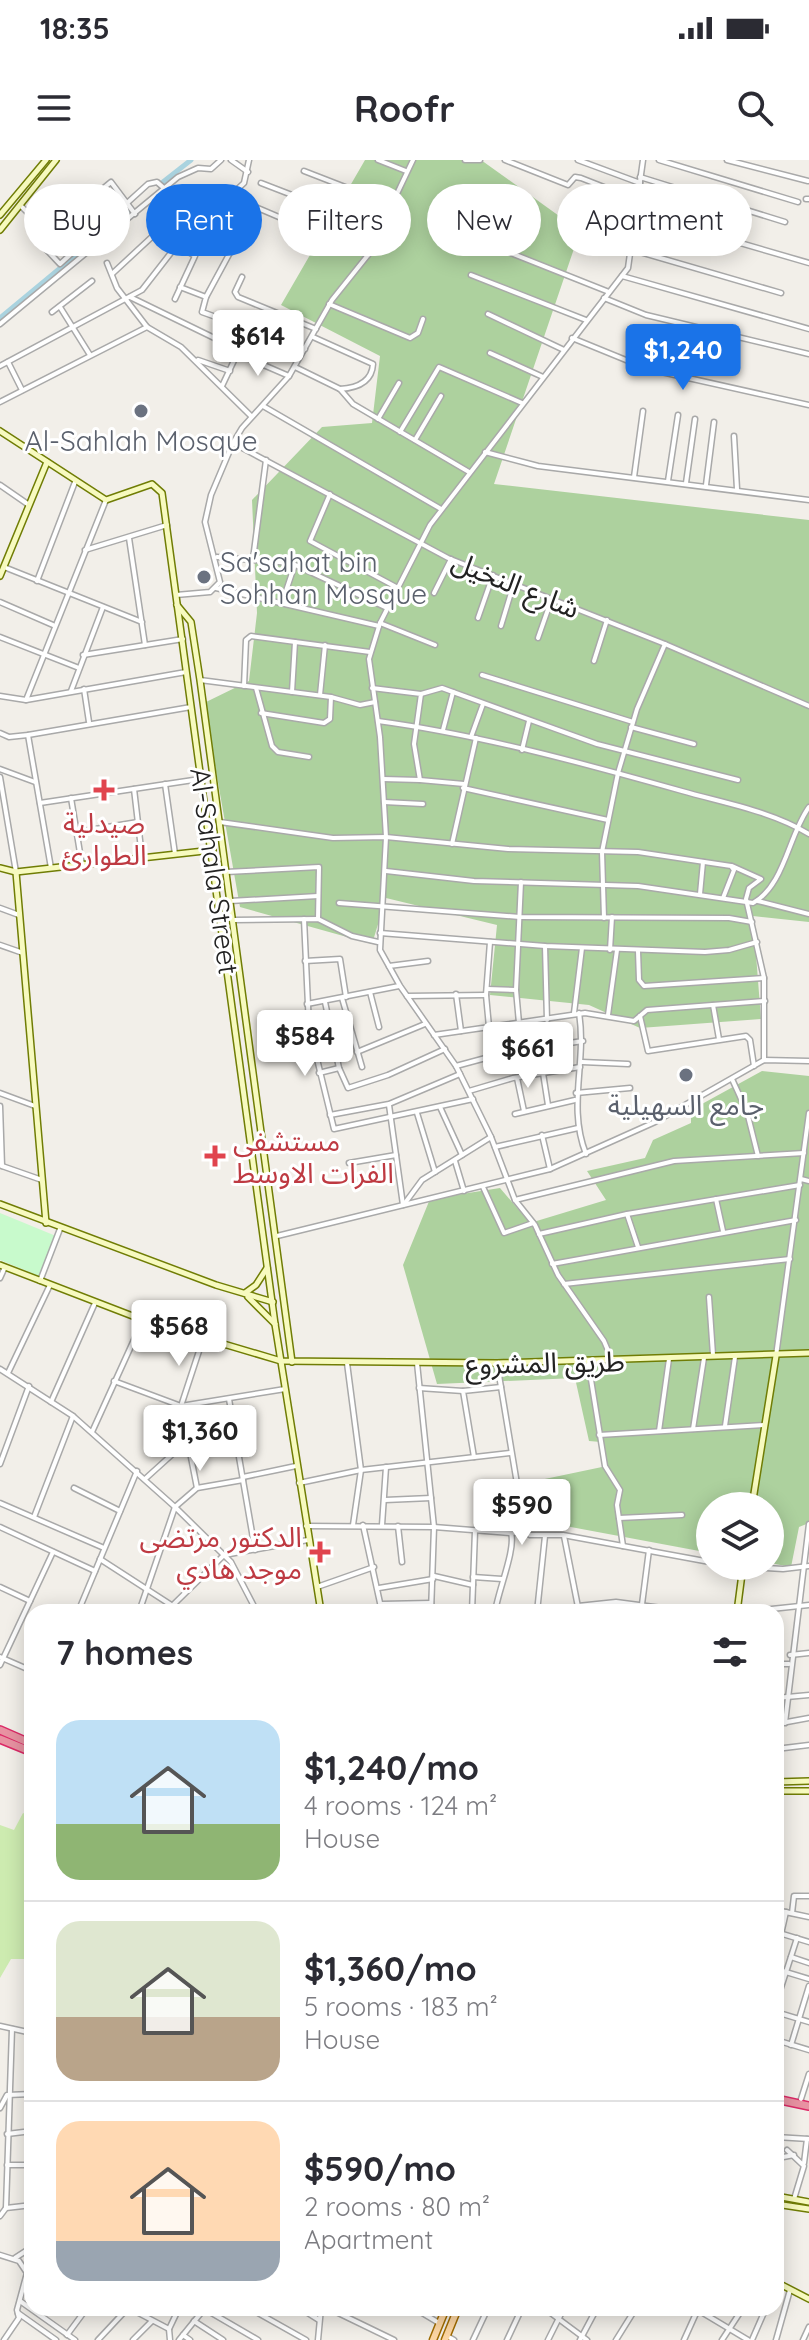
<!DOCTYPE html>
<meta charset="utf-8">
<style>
:root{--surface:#fff;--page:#f2f2f3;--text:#2b2b33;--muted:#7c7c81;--line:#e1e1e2;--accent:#1a73e8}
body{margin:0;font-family:Quicksand,"Noto Sans Arabic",sans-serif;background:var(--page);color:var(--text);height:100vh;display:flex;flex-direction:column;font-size:30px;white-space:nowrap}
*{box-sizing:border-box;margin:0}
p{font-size:26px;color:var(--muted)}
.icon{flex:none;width:44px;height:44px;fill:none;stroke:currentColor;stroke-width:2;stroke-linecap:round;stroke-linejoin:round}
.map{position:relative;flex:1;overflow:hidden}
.sheet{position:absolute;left:24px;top:1444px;width:760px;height:712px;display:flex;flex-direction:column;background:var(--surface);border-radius:24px;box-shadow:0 4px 20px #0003}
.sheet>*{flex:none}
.hud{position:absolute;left:24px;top:24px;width:762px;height:72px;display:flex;gap:16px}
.fabs{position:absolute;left:696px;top:1332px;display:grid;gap:16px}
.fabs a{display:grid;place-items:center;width:88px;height:88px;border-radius:50%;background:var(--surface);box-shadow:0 4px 20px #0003;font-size:40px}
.price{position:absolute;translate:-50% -68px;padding:0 18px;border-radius:8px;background:#fff;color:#222;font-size:26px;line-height:52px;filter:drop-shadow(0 2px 4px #0008)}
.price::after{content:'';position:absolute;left:50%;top:48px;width:24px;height:18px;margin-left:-12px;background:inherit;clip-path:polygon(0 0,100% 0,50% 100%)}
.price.current{background:var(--accent);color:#fff}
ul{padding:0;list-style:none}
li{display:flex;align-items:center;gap:24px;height:200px;padding:0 32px}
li+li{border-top:2px solid var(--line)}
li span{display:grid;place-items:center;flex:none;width:224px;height:160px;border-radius:24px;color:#555}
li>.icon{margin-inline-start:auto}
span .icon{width:96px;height:96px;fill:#fffc;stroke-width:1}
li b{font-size:34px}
h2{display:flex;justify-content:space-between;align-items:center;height:96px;padding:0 32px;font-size:34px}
.tag{padding:0 28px;border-radius:36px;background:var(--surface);box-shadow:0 4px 20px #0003;font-size:28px;line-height:72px}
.tag.current{background:var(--accent);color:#fff}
.status{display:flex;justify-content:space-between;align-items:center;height:56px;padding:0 40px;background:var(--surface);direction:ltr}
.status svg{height:22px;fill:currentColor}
header{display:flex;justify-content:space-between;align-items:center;height:104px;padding:0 32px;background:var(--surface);font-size:36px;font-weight:700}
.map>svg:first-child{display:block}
.grass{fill:#cdebb0}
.forest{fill:#add19e}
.park{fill:#c8facc}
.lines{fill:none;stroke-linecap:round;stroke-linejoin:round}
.canal{stroke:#aad3df;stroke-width:5}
.street-casing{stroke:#a9a9a9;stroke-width:7}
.secondary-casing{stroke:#707d05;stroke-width:8}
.primary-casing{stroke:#a06b00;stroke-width:9}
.highway-casing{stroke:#dc2a67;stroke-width:10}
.street{stroke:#fff;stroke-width:4}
.secondary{stroke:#f7fabf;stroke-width:5}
.primary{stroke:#fcd6a4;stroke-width:6}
.highway{stroke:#e892a2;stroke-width:7}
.worship-dot{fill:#6b7280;stroke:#fff;stroke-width:3}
.health-dot{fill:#e0444e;stroke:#fff;stroke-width:3}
.labels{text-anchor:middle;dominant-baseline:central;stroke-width:6;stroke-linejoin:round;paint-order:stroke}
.worship-label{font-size:28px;fill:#5b616d;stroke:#fff}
.street-label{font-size:28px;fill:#222;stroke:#fff}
.health-label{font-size:28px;fill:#be3a42;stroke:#fff}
</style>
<div class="status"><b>18:35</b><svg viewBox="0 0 49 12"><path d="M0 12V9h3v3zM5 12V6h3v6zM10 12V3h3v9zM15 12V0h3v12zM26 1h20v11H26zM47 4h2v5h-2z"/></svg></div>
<header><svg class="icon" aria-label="menu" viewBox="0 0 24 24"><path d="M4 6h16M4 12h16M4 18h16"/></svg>Roofr<svg class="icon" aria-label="search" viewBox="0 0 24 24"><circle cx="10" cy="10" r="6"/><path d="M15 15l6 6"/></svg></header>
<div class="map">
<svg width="809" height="2180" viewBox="0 0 809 2180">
<rect width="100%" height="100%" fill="#f2efe9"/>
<!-- grass -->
<path class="grass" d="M23 1653 32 1657V1799H11L0 1818V1665L14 1670Z"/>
<!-- forest -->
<g class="forest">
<path d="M365 0H481L580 71 494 324 809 360V762L753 756 761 859 640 868 589 845 490 835 497 765 386 738 372 784 240 747 204 543 249 521 257 453 252 340 322 267 372 263 380 196 281 145Z"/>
<path d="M762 911 809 916V1363L799 1367 791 1407 770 1403V1346H710V1393L544 1362 540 1320 602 1307 601 1282 589 1281 575 1218 437 1224 403 1105 430 1039 500 1028 530 1063 606 1040 587 1011 645 998 653 980 691 963V950Z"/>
</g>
<!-- park -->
<path class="park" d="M0 1053 56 1076 39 1116 0 1100Z"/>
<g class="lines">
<!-- canal -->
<g class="canal">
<path d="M163 22 191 0"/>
<path d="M0 158 129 51"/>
</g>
<!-- street casing -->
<g class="street-casing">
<g id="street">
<path d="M231 0 248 12"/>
<path d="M378 0 406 11"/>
<path d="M465 0H480"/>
<path d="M505 0 568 25 575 17 581 18 637 40"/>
<path d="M578 0 640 23"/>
<path d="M659 0 798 42"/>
<path d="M727 0 808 21"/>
<path d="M304 11 389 44"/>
<path d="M640 17 785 62"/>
<path d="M261 23 380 69"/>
<path d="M806 39H809"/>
<path d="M222 43 243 55 253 46 368 95"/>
<path d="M20 45 38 63 44 87 60 104 148 24 157 22 165 29"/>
<path d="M637 53 809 103"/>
<path d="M208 56 238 73"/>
<path d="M38 63 60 64 111 22 135 54"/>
<path d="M473 78 609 132"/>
<path d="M216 89 228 68"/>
<path d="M633 90 781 133"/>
<path d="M107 103 117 128 147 167 181 187 251 256"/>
<path d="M113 113 169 61"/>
<path d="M471 115 586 160"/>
<path d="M622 116 809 169"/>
<path d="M242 117 235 132 238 137 316 169"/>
<path d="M180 127 206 137 202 152 305 189"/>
<path d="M130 137 239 190 222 226"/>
<path d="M206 137 246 63 245 54"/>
<path d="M604 138 646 155 809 194"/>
<path d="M175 139 195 96 177 85"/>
<path d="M329 144 410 178 418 173 423 159"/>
<path d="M60 147 90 195"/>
<path d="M52 152 92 121"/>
<path d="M488 154 564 190"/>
<path d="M0 164 178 17 198 8 211 9 221 0"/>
<path d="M313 177 373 204C372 223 356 228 340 229"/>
<path d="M572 178 648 209 809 245"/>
<path d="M490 193 543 217"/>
<path d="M238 194 289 216"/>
<path d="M198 200 230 211"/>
<path d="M8 202 22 230"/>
<path d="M0 206 142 130 177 85 244 23 249 0"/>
<path d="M295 207 340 229 353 244 469 312"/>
<path d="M0 242 147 167"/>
<path d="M263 246 441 349"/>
<path d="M378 259 399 223"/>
<path d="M400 272 439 207 522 243"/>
<path d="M734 276 737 329"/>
<path d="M415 280 441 236"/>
<path d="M233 283 448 398 665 484 809 546"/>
<path d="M485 292 538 306 809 340"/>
<path d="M634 317 643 251"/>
<path d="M668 321 678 255"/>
<path d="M686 323 695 259"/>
<path d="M0 325 29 345"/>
<path d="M706 325 714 262"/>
<path d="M330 334 310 381 398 428"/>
<path d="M129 378 145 485"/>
<path d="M85 390 167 365"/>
<path d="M217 397 291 403 387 448"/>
<path d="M253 399 266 300"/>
<path d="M4 407 142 462"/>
<path d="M37 421 75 322"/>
<path d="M216 428 379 466"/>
<path d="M434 433 451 399"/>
<path d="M176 435 210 432 220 422 205 362 211 335 233 283 242 268 289 216 332 140 368 95 413 0"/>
<path d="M0 442 53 465"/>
<path d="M282 443 294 407"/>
<path d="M478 458 493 415"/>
<path d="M380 463 435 485"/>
<path d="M501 466 514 423"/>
<path d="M0 477 79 508"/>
<path d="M538 478 552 438"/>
<path d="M83 495 183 479"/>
<path d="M594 501 607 460"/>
<path d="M482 515 633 562"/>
<path d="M200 520 331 537 360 545 375 542"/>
<path d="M244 526 246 480 251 476 370 492"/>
<path d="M256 528 272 586 278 592 309 597"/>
<path d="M372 528 421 534 414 584 420 620 383 619"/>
<path d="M84 529 89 562"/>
<path d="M71 531 103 447"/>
<path d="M292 532 295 482"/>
<path d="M421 534 442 528 597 584 738 620"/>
<path d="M320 535 325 485"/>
<path d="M0 536 26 540 186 512"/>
<path d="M26 540 106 340"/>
<path d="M261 553 324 563 330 559 331 537"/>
<path d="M378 561C481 575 582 603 682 631 724 643 771 651 809 674"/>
<path d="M631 567 694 584"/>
<path d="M443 570 453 532"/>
<path d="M0 573 9 577 28 575 191 547"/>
<path d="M28 575 51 708"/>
<path d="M471 577 483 544"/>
<path d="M522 590 529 561"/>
<path d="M0 609 35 622"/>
<path d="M0 617 16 712"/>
<path d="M420 620 464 624"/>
<path d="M165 624 175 694"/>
<path d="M463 628 608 660"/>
<path d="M134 629 142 697"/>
<path d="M71 638 82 705"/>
<path d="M384 642 423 644"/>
<path d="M40 643 200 619"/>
<path d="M220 662 333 678 386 677 508 689 638 692 731 706 734 710 723 738"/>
<path d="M77 672 138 662"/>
<path d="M452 684 476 578"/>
<path d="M732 706 761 719 749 728 746 739 764 818V900"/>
<path d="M386 711 474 721 638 726 753 743C785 725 788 676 809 647"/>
<path d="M226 712 319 707 318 759"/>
<path d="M700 734 703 702"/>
<path d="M230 741 318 736"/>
<path d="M758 741 809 754"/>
<path d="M339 743 520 757 729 758 752 762"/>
<path d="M0 748 19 755"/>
<path d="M604 758 602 692 618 613 637 549 665 484"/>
<path d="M304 759 309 866 334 969 473 939"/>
<path d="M233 760 318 759 352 776 378 782"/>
<path d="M380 773 545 786 705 792 729 790 757 782"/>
<path d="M0 785 23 793"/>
<path d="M545 786 547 860"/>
<path d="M610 790 612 757"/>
<path d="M638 791 639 820 644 826 764 818"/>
<path d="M305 801 340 799 346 837"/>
<path d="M389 806 428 801"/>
<path d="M487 829 516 830"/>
<path d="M370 832 379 867"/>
<path d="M456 834 461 871"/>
<path d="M407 836 486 835"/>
<path d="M342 838 362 907"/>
<path d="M325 842 339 908 348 928 388 915 445 889"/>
<path d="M307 844 399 826"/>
<path d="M713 845 719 879"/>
<path d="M574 853 582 788"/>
<path d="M579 853C587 902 567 946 586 994"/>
<path d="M608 855 617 790"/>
<path d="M640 856 648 891 746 876 750 880 754 906"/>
<path d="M519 863 516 830 521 722"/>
<path d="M489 867 486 835 490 782"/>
<path d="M434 875 585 853 634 861 647 850 765 841"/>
<path d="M357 892 425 864"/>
<path d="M582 902 628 904"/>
<path d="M456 906 508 892 583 881"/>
<path d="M319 913 339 908"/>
<path d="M543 913 548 945"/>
<path d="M517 918 524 951"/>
<path d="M732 919 747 952 758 996"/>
<path d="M469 931 513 918 580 907"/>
<path d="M0 933 35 946"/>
<path d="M576 933 630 928"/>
<path d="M389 945 403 1045"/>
<path d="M0 946 2 1006"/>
<path d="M440 947 462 995"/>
<path d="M417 953 435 1012"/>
<path d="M515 954 575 940"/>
<path d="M330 955 389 944 460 914"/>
<path d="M542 975 550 1009"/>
<path d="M495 987 578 968"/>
<path d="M455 1001 464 1031"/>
<path d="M349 1003 396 995"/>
<path d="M2 1006 42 1020"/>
<path d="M801 1019 809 1021"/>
<path d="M483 1027 504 1073 533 1063"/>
<path d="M716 1039 723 1071"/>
<path d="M515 1040 674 1001 804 993"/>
<path d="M405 1043 422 1020 491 977"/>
<path d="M627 1054 638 1087"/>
<path d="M539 1074 627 1054 800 1025"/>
<path d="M277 1076 550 1009 655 962 764 900 809 901"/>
<path d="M552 1104 796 1060"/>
<path d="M0 1118 5 1107"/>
<path d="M40 1121 60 1069"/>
<path d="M564 1124 790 1099"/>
<path d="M709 1137 713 1195"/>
<path d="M776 1196 809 953"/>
<path d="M612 1200 604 1181 558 1115 535 1065 515 1040 491 977 456 906 400 826 380 790 386 677 380 577 369 499 380 463 430 365 628 108 643 0"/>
<path d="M588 1201 605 1306 620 1330 617 1345 623 1386"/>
<path d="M347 1203 361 1310 353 1365"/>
<path d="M417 1203 434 1367 431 1452"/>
<path d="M497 1203 525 1372 530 1375H563L710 1402"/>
<path d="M0 1209 73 1256 175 1347 231 1402 257 1452"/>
<path d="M8 1213 50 1125"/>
<path d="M114 1221 181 1246 285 1229"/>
<path d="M419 1228 463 1231"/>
<path d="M229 1239 255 1390"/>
<path d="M51 1242 95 1143"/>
<path d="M725 1266 735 1197"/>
<path d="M693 1269 704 1198"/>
<path d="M659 1271 669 1199"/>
<path d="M92 1272 143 1160"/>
<path d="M599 1275 765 1265"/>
<path d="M474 1297 463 1231 501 1227"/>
<path d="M0 1304 29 1226"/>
<path d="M243 1317 296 1306"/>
<path d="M145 1319 187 1281"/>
<path d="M299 1323 361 1310 510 1293"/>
<path d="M74 1328 120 1351"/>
<path d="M197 1328 181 1246 203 1179"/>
<path d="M385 1340 431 1338"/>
<path d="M0 1343 104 1388"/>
<path d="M34 1357 73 1256"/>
<path d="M619 1358 682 1355"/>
<path d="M363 1365 382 1452"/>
<path d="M382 1365 386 1307"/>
<path d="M306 1366 434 1367 511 1373"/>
<path d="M398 1366 402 1402"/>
<path d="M0 1367 95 1411"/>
<path d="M564 1376 579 1452"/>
<path d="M100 1399 182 1452"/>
<path d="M734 1406 783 1409 809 1406"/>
<path d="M434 1416 473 1425"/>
<path d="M473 1417 502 1419"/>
<path d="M0 1427 30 1441"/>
<path d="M317 1427 374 1407"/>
<path d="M379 1428 433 1419"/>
<path d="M174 1444 224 1395 308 1380"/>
<path d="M382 1444 431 1443"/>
<path d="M578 1446 616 1442 692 1452"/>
<path d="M78 1452 137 1311"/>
<path d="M139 1452 175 1347 197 1328 243 1320"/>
<path d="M472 1452 475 1371"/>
<path d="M495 1452C498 1431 516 1389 511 1373L525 1372"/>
<path d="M537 1452 545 1376"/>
<path d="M641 1452 649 1390"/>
<path d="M743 1452 809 1445"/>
<path d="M790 1495 809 1493"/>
<path d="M0 1497 32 1511"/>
<path d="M776 1504H789"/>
<path d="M0 1505 53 1392"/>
<path d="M776 1538 809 1535"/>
<path d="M785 1563 809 1364"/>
<path d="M776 1564 809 1558"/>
<path d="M25 1581 32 1565"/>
<path d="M776 1589 809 1585"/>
<path d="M776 1750 809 1757"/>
<path d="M792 1753 794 1736H809"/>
<path d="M776 1772 809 1782"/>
<path d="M781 1774 786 1752"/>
<path d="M791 1797 809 1803"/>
<path d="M776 1809 809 1819"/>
<path d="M776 1843 797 1778"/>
<path d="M776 1852 809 1862"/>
<path d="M0 1866 32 1873"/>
<path d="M776 1880 809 1890"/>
<path d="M791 1885 809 1826"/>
<path d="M801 1939 809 1914"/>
<path d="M0 1948 7 1935 32 1934"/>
<path d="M7 1974 32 1971"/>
<path d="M776 1977 809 1979"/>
<path d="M787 1990 804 2006 794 2039"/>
<path d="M778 1998 794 1995"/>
<path d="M804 2003 807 1979"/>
<path d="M7 2005H32"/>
<path d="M6 2048 12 1869"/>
<path d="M0 2056 6 2048 32 2045"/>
<path d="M0 2095 19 2101 27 2113 17 2150 19 2158 4 2180"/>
<path d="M15 2098 32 2087"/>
<path d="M20 2141 75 2180"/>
<path d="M129 2148 169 2169"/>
<path d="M203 2148 258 2180"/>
<path d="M249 2148 306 2180"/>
<path d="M300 2148 319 2160"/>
<path d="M328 2148 394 2180"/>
<path d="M414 2148 439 2163"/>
<path d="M544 2148 587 2180"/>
<path d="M698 2150 748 2180"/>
<path d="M18 2153 56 2180"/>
<path d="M194 2161 223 2180"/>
<path d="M67 2175 87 2148"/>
<path d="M183 2175 190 2180"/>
<path d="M447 2176 454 2180"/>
<path d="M98 2180 128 2148"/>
<path d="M133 2180 152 2161"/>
<path d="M170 2180 169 2169 179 2148"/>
<path d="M179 2180 205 2148"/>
<path d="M318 2180 321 2148"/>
<path d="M473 2180 488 2148"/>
<path d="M507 2180 522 2148"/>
<path d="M548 2180 564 2148"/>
<path d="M580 2180 597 2148"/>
<path d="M616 2180 636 2148"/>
<path d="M684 2180 698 2149"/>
<path d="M722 2180 743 2148"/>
<path d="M752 2180 766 2148"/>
<path d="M776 2180 790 2130"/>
<path d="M803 2180 809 2167"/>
</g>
</g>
<!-- secondary casing -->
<g class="secondary-casing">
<g id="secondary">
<path d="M0 55 46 0"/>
<path d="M0 70 56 0"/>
<path d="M0 271 106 340 152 324 162 333 275 1164 321 1452"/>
<path d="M0 416 47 302"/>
<path d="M177 445 191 462 200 520 292 1202"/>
<path d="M0 708 16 712 213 690"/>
<path d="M16 712 46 1063"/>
<path d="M0 1044 216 1125 273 1142"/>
<path d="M0 1105 143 1160 281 1201 497 1203 809 1193"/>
<path d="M245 1133 256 1125 267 1108"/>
<path d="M248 1137 275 1164"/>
<path d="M752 1346 776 1196"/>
<path d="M737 1452 743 1406"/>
<path d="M776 1622 809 1621"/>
<path d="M776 1631H809"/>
<path d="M776 2036 809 2042"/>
<path d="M776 2044 809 2049"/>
<path d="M776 2122 809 2139"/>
</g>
</g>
<!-- primary casing -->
<g class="primary-casing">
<g id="primary">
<path d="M433 2180 446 2148"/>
<path d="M445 2180 458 2148"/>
</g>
</g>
<!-- highway casing -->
<g class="highway-casing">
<g id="highway">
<path d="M0 1570 32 1584"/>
<path d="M0 1579 32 1592"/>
<path d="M776 1939 809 1946"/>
</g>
</g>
<!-- street -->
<use href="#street" class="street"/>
<!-- secondary -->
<use href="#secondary" class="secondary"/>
<!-- primary -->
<use href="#primary" class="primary"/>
<!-- highway -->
<use href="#highway" class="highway"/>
</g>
<!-- markers -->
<g class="worship-dot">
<circle cx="141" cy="251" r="8"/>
<circle cx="204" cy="417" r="8"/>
<circle cx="686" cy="915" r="8"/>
</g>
<g class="health-dot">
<path d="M100 618h8v8h8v8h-8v8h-8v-8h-8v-8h8z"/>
<path d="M211 984h8v8h8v8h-8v8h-8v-8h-8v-8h8z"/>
<path d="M316 1380h8v8h8v8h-8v8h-8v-8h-8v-8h8z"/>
</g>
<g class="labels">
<!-- worship labels -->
<g class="worship-label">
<text x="141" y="280">Al-Sahlah Mosque</text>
<text x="220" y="401" text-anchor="start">Sa'sahat bin<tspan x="220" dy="32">Sohhan Mosque</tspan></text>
<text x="686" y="944">جامع السهيلية</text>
</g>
<!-- street labels -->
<g class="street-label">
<text transform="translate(516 424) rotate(22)">شارع النخيل</text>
<text transform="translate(215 711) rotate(82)">Al-Sahala Street</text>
<text transform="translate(545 1202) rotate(-1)">طريق المشروع</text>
</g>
<!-- health labels -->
<g class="health-label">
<text x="104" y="662">صيدلية<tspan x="104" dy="32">الطوارئ</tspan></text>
<text x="233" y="980" text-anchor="start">مستشفى<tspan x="233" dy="32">الفرات الاوسط</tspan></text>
<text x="302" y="1376" text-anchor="end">الدكتور مرتضى<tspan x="302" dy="32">موجد هادي</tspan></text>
</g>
</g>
</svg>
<div class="fabs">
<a><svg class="icon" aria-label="layers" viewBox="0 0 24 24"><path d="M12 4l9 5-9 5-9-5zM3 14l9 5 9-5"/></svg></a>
</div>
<b class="price" style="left:258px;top:218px">$614</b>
<b class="price current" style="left:683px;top:232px">$1,240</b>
<b class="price" style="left:305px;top:918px">$584</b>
<b class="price" style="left:528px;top:930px">$661</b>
<b class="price" style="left:179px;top:1208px">$568</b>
<b class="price" style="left:200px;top:1313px">$1,360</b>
<b class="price" style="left:522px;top:1387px">$590</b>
<div class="hud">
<a class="tag">Buy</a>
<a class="tag current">Rent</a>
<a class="tag">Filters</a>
<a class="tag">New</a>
<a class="tag">Apartment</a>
</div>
<section class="sheet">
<h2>7 homes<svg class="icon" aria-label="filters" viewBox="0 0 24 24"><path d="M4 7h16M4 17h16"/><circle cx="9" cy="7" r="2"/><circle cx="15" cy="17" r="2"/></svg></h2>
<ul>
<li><span style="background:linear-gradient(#bfe0f5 65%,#8fb573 0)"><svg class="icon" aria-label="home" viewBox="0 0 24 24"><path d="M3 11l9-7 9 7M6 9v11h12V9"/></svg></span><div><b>$1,240/mo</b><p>4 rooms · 124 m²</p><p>House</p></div></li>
<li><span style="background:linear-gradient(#dfe7d0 60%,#b9a48a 0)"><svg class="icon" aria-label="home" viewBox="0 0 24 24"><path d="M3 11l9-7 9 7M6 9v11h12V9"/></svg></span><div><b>$1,360/mo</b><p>5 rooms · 183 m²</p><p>House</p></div></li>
<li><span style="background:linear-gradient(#ffd9b3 75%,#9aa5b1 0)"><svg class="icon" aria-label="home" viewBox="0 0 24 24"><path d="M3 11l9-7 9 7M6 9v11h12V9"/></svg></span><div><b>$590/mo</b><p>2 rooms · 80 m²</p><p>Apartment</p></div></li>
</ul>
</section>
</div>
